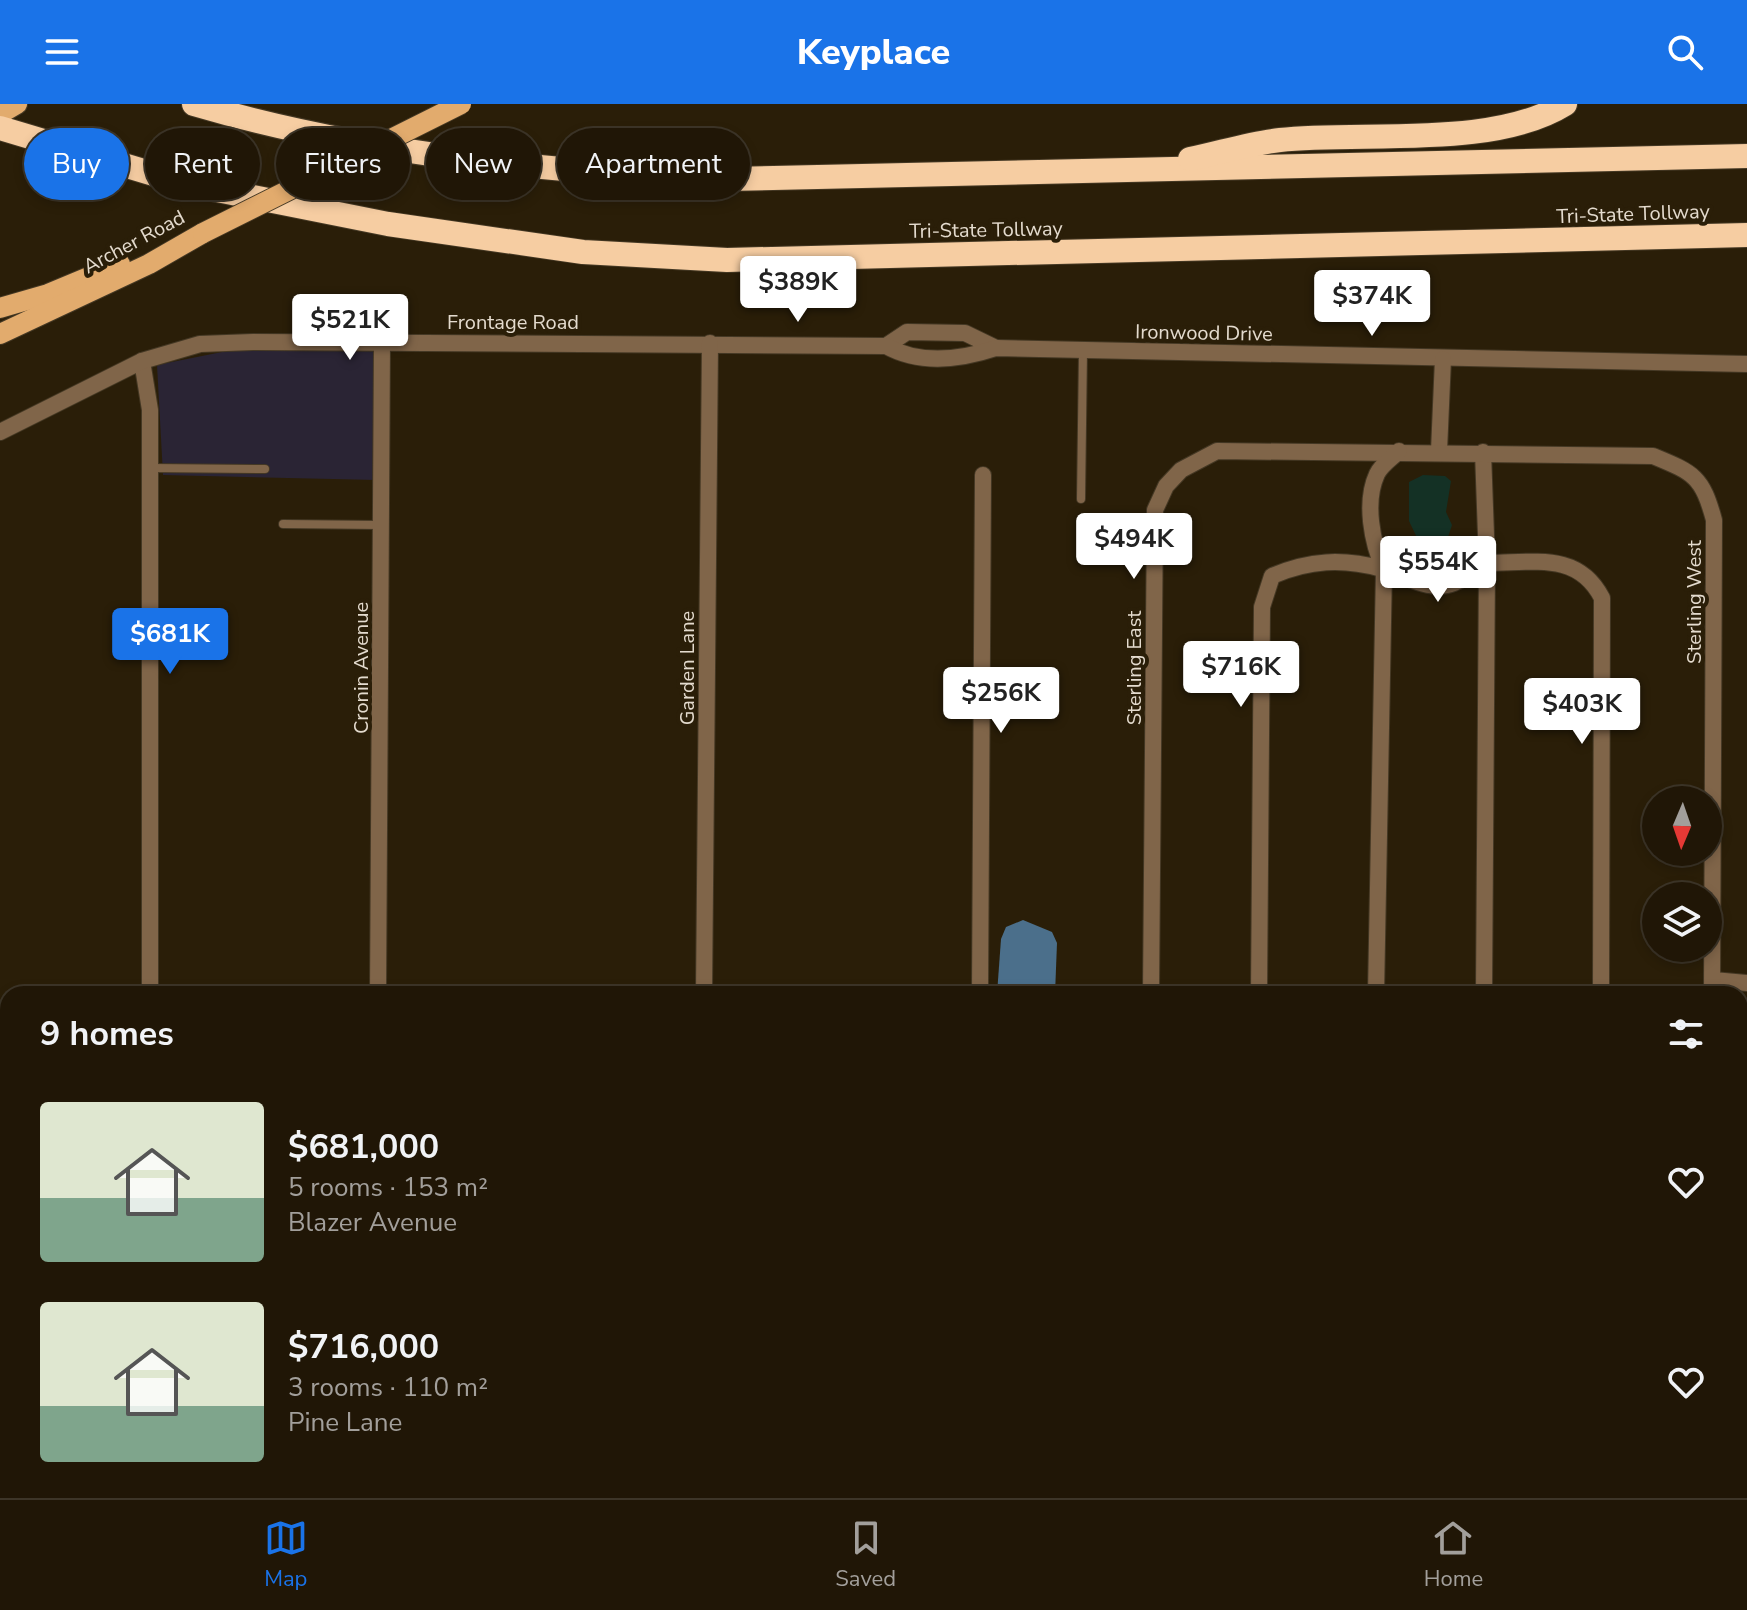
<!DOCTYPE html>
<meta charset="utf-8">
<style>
:root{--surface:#201606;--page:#2d2314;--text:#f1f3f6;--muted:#a29f9b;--line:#3d3528;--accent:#1a73e8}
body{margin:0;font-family:"Nunito Sans",sans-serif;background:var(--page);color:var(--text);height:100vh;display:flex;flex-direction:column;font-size:30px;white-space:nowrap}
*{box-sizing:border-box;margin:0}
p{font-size:26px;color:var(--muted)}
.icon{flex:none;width:44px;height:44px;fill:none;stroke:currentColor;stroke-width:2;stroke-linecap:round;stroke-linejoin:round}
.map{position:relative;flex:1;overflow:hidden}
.drawer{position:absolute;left:0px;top:882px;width:1748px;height:512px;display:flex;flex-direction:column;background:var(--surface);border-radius:24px 24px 0 0;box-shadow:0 4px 12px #0003,0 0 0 2px var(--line)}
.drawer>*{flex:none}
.top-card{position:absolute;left:24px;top:24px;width:800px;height:72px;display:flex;gap:16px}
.needle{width:52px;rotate:182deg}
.fabs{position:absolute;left:1642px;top:682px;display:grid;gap:16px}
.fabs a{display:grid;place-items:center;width:80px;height:80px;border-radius:50%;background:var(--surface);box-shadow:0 4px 12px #0003,0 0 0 2px var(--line);font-size:40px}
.price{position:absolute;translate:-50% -68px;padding:0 18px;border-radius:8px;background:#fff;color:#222;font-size:26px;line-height:52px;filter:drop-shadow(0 2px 4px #0008)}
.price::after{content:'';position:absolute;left:50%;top:48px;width:24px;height:18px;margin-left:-12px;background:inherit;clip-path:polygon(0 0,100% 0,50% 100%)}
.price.active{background:var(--accent);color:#fff}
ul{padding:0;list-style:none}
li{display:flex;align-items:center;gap:24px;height:200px;padding:0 40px}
li span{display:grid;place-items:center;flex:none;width:224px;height:160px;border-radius:8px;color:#555}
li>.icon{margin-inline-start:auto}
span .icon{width:96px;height:96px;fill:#fffc;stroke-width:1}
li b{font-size:34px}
h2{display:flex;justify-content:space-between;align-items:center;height:96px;padding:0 40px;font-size:34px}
.chip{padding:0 28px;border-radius:36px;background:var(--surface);box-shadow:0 4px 12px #0003,0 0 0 2px var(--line);font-size:28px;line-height:72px}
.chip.active{background:var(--accent);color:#fff}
header{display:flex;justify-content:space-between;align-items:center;height:104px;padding:0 40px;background:var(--accent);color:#fff;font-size:36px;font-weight:800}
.tabs{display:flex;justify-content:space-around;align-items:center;height:112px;border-top:2px solid var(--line);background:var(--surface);font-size:22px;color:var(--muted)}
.tabs a{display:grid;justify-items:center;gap:4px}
.tabs .active{color:var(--accent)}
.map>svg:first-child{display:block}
.commercial{fill:#2a2434}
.green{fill:#143125}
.water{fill:#4b6f8b}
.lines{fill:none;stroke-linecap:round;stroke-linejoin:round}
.service-casing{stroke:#443824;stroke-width:10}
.minor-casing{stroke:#443824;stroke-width:18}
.primary-casing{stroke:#443824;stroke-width:22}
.motorway-casing{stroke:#443824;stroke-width:26}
.service{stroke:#806549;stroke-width:8}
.minor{stroke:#806549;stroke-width:16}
.primary{stroke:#e2ab6d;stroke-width:20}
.motorway{stroke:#f6cda2;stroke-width:24}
.primary-bridge-casing{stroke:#443824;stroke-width:22;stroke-linecap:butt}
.primary-bridge{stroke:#e2ab6d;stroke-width:20}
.labels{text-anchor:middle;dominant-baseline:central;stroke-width:8;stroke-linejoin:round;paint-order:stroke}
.street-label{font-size:20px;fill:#e4dbce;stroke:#2a1e08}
</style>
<header><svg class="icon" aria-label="menu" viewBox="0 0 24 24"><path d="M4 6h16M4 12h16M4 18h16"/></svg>Keyplace<svg class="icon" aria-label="search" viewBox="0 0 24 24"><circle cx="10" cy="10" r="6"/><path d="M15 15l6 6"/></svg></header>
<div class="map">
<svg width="1747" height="1394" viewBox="0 0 1747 1394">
<rect width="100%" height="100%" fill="#2a1e08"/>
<!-- commercial -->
<path class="commercial" d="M227 247H375L377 376 163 371 157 261Z"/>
<!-- green -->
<path class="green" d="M1423 371 1445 372 1451 377 1446 408 1452 421 1446 439 1420 440 1409 417V378Z"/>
<!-- water -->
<path class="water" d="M1023 816 1052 828 1057 839 1055 890H997L1001 835 1006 823Z"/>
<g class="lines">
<!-- service casing -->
<g class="service-casing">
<g id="service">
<path d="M150 364 265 365"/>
<path d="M1081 395 1083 246"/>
<path d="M283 420 381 421"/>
</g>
</g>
<!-- minor casing -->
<g class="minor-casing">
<g id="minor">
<path d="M886 242 907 228 965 229 996 244"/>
<path d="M142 257 150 306V890"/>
<path d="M0 328 142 257 200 240 253 238 886 242C920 261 960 256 996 244L1747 260"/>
<path d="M1439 347 1443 255"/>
<path d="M1483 348 1487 459 1484 890"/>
<path d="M1487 459C1533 459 1578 447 1602 494L1601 890"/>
<path d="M1713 876 1747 879"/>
<path d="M378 890 382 238"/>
<path d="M704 890 710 239"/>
<path d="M980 890 983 371"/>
<path d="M1151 890 1155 406 1166 382 1181 366 1217 347 1653 352C1694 369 1702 372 1714 416L1712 890"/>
<path d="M1259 890 1262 503 1272 472C1309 456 1343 454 1382 465 1406 471 1428 489 1454 479 1466 474 1477 465 1487 459"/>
<path d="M1376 890 1384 465C1372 439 1364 398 1377 370 1381 361 1392 354 1399 347"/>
<path d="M1740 1033H1747"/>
<path d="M1740 1183 1747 1190"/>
<path d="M1740 1283 1747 1275"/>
<path d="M1148 1386 1149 1394"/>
<path d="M1437 1386 1453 1394"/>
<path d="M145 1394V1386"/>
<path d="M375 1394V1386"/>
<path d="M700 1394V1386"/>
<path d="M976 1394V1386"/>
<path d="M1639 1394 1646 1386"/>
</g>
</g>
<!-- primary casing -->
<g class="primary-casing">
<g id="primary">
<path d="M0 10 17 0"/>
<path d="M0 204 48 190 120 160"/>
<path d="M0 230 149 160 203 129"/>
</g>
</g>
<!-- motorway casing -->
<g class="motorway-casing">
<g id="motorway">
<path d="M194 0C367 51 549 68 728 75L1747 52"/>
<path d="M0 24 187 80 388 120 583 148 727 156 1747 131"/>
<path d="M1190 55C1220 49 1250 39 1280 36 1363 27 1493 45 1565 0"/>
</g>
</g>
<!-- service -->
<use href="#service" class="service"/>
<!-- minor -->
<use href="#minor" class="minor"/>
<!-- primary -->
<use href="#primary" class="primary"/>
<!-- motorway -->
<use href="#motorway" class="motorway"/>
<!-- primary-bridge casing -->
<g class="primary-bridge-casing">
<path id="primary-bridge" d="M203 129 461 0"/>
</g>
<!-- primary-bridge -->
<use href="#primary-bridge" class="primary-bridge"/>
</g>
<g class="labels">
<!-- street labels -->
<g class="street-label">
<text transform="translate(1633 110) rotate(-2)">Tri-State Tollway</text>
<text transform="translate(986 126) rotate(-1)">Tri-State Tollway</text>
<text transform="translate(134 138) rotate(-28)">Archer Road</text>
<text x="513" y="218">Frontage Road</text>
<text transform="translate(1204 229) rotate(1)">Ironwood Drive</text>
<text transform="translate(1694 498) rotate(-90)">Sterling West</text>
<text transform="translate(361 564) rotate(-90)">Cronin Avenue</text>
<text transform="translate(687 564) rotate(-90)">Garden Lane</text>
<text transform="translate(1134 564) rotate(-90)">Sterling East</text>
</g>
</g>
</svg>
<div class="fabs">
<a><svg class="needle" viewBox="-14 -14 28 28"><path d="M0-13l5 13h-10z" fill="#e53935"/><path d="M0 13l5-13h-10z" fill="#a29f9b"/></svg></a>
<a><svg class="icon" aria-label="layers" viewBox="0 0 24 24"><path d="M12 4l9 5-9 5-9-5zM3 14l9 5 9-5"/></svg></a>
</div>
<b class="price" style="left:798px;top:220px">$389K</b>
<b class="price" style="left:1372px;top:234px">$374K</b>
<b class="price" style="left:350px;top:258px">$521K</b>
<b class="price" style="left:1134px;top:477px">$494K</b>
<b class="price" style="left:1438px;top:500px">$554K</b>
<b class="price active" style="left:170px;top:572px">$681K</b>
<b class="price" style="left:1241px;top:605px">$716K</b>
<b class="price" style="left:1001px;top:631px">$256K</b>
<b class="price" style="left:1582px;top:642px">$403K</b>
<div class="top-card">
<a class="chip active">Buy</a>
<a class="chip">Rent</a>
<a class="chip">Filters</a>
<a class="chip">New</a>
<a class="chip">Apartment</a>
</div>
<section class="drawer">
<h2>9 homes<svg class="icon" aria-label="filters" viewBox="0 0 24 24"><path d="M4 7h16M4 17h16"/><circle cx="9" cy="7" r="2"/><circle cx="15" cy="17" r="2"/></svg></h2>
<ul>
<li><span style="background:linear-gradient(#dfe7d0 60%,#7fa58c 0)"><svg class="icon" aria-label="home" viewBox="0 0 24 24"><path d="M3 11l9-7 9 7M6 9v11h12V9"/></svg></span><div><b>$681,000</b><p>5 rooms · 153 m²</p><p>Blazer Avenue</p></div><svg class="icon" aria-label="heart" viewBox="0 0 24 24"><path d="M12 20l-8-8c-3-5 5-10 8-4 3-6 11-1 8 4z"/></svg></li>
<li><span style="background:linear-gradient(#dfe7d0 65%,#7fa58c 0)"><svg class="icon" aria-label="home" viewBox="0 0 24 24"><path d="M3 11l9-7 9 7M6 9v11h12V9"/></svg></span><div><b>$716,000</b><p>3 rooms · 110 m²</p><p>Pine Lane</p></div><svg class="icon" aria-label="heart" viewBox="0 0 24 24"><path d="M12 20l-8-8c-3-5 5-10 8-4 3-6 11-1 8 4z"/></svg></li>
</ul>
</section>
</div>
<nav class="tabs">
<a class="active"><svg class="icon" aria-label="map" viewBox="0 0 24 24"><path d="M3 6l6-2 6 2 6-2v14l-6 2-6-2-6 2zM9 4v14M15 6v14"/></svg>Map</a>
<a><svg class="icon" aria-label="saved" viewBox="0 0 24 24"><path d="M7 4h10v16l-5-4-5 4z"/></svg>Saved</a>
<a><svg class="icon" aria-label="home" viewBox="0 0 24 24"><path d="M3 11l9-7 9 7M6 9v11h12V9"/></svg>Home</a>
</nav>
